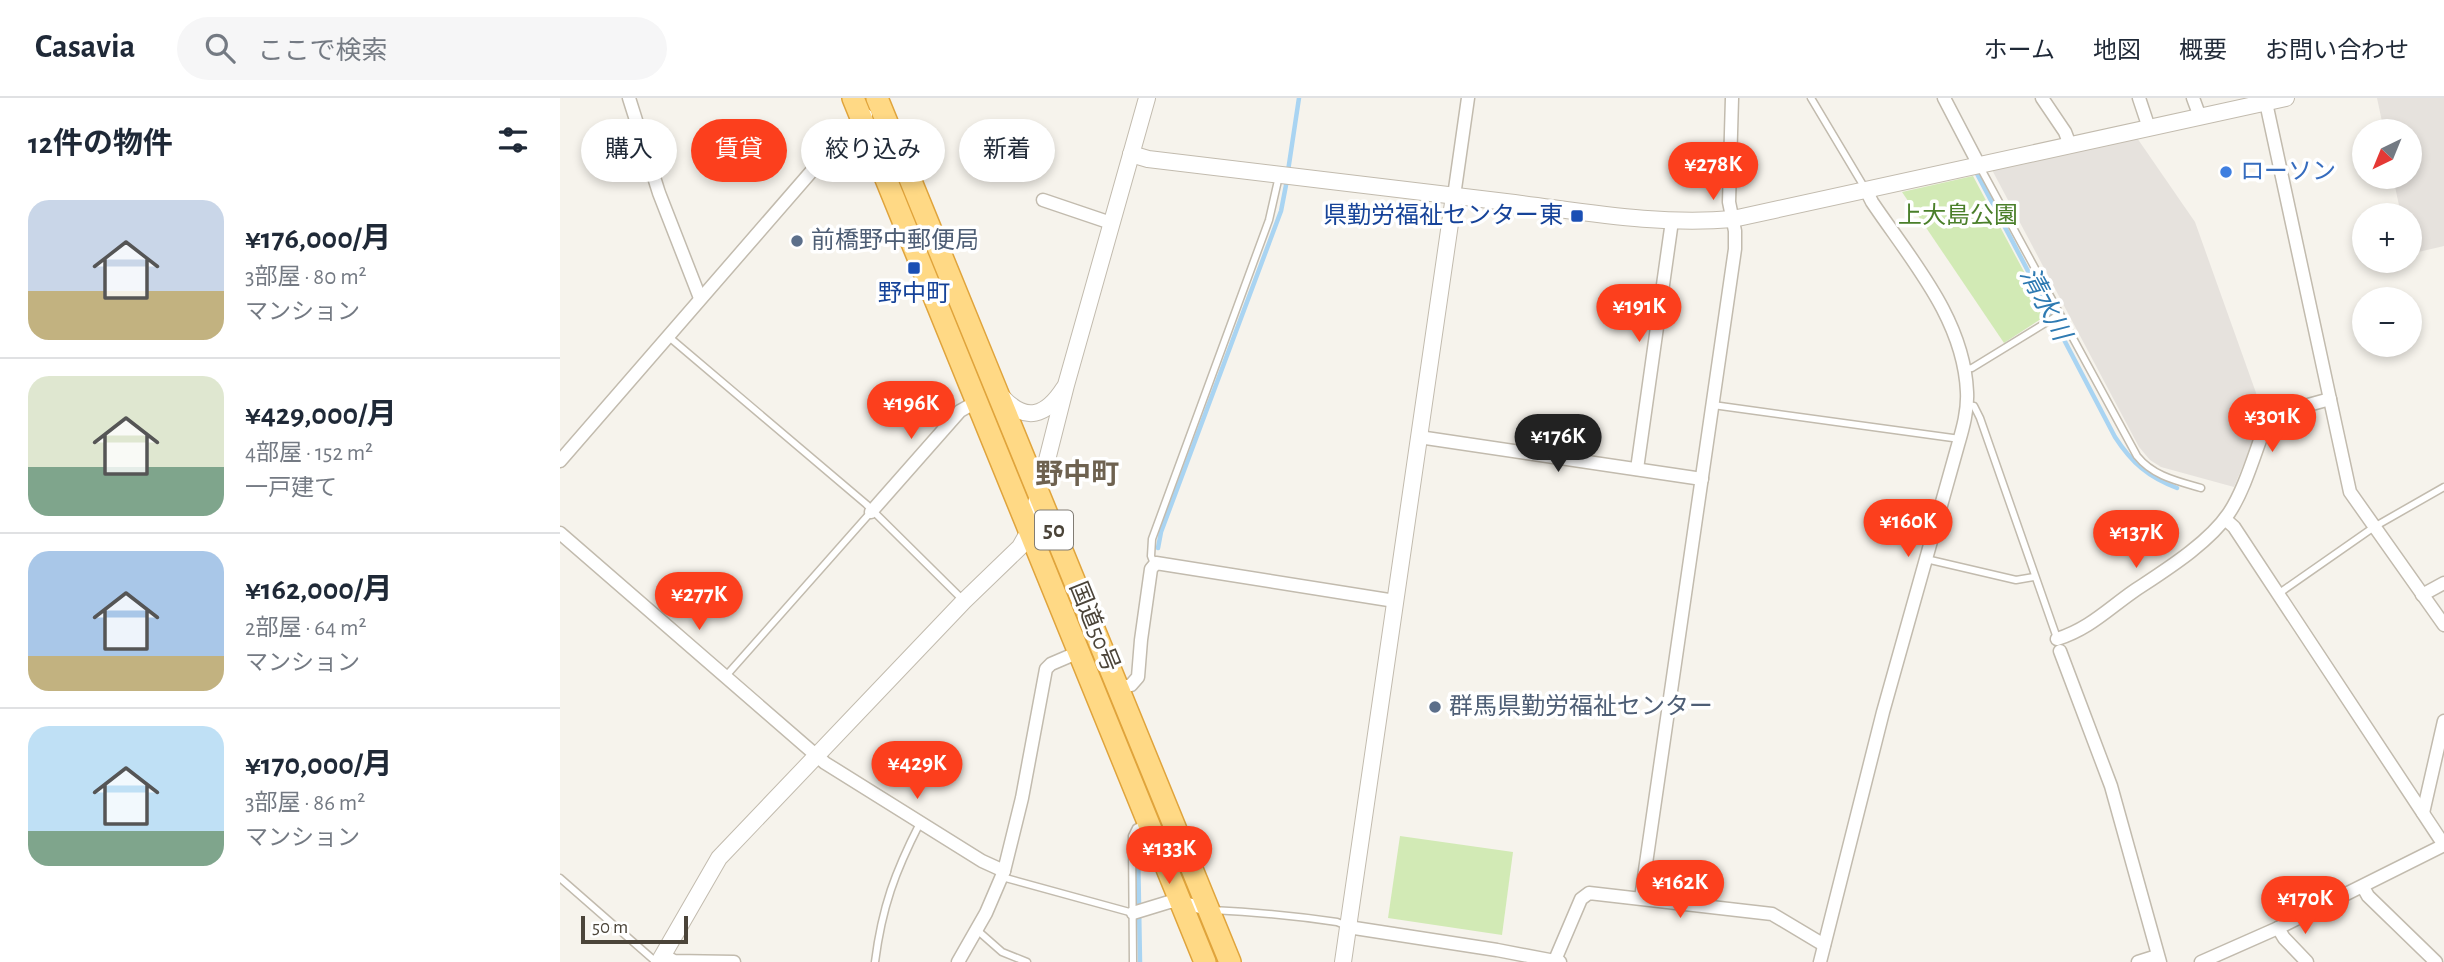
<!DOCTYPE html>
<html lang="ja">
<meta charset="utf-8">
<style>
:root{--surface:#fff;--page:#f6f6f7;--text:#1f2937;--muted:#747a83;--line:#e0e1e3;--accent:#fc3f1d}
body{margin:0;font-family:"Alegreya Sans","Noto Sans JP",sans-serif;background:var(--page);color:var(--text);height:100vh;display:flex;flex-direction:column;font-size:26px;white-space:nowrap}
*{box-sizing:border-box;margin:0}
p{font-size:23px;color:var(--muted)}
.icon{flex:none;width:38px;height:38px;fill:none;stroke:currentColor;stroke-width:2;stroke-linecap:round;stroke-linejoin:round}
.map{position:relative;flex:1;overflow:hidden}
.side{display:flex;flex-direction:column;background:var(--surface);width:560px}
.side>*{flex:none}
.guide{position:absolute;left:21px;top:21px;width:665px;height:63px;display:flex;gap:14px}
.needle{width:46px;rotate:223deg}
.controls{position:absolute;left:1792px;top:21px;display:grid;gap:14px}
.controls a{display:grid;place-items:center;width:70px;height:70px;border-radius:50%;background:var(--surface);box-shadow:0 4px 10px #0003;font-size:35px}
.scale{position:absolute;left:21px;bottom:18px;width:107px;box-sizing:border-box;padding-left:7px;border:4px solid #4b4439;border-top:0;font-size:19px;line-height:24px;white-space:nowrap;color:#4b4439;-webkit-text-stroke:5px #fff;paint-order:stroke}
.price{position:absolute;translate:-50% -60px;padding:0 16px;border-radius:24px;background:var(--accent);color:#fff;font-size:23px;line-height:46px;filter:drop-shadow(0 2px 4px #0008)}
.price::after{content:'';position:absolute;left:50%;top:42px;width:21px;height:16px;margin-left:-10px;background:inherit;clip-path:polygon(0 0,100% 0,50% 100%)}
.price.on{background:#222;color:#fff}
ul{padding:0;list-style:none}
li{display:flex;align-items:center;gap:21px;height:175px;padding:0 28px}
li+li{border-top:2px solid var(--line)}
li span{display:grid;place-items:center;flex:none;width:196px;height:140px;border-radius:21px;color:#555}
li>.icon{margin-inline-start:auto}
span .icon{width:84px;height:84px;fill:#fffc;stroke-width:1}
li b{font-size:30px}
h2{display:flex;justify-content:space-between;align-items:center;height:84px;padding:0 28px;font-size:30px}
.pill{padding:0 24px;border-radius:32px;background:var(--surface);box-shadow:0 4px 10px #0003;font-size:24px;line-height:63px}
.pill.on{background:var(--accent);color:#fff}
header{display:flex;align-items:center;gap:42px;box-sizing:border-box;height:98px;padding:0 35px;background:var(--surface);border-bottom:2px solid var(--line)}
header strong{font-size:33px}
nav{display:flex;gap:38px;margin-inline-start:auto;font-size:24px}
.search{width:490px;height:63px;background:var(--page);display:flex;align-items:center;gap:18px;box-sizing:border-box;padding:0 24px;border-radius:38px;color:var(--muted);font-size:26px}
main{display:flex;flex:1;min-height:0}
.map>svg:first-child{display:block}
.industrial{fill:#e6e2dd}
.green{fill:#d2eab5}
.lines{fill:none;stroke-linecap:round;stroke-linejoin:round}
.stream{stroke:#a9d4f2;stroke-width:4.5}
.service-casing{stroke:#c2bbae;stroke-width:9}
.minor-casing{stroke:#c2bbae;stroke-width:15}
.tertiary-casing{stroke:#c2bbae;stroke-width:18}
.trunk-casing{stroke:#e0a43c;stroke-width:24}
.service{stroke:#fff;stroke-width:6}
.minor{stroke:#fff;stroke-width:12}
.tertiary{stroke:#fff;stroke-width:16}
.trunk{stroke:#ffd985;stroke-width:21}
.shop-dot{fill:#3f7fe0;stroke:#fff;stroke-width:2.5}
.transit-dot{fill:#1a4fb4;stroke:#fff;stroke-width:2.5}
.service-dot{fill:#5c6f8a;stroke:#fff;stroke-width:2.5}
.labels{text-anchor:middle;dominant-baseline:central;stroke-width:7;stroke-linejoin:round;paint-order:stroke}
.shield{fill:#fff;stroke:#817c74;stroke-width:2}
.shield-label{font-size:23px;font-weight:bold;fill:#4b4439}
.shop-label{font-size:24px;fill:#366cbe;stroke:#fff;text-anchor:start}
.transit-label{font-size:24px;fill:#164399;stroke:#fff;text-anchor:end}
.park-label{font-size:24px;fill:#4a7f2a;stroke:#fff}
.service-label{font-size:24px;fill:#4e5e75;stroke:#fff;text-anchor:start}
.street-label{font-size:24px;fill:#4b4439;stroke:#fff}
.water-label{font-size:26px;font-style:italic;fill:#2e7ab2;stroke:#fff}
.quarter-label{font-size:28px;font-weight:bold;fill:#6e6250;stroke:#fff}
</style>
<header>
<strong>Casavia</strong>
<div class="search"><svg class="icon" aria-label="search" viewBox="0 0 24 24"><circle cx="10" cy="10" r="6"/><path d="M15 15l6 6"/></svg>ここで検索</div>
<nav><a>ホーム</a><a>地図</a><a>概要</a><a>お問い合わせ</a></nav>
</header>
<main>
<section class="side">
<h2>12件の物件<svg class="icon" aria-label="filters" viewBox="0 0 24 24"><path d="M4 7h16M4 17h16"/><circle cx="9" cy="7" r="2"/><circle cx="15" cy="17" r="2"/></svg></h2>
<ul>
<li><span style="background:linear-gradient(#c9d6e8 65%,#c2b280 0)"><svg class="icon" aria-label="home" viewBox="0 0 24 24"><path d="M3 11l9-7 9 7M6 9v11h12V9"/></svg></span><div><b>¥176,000/月</b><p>3部屋 · 80 m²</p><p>マンション</p></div></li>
<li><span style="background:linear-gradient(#dfe7d0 65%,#7fa58c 0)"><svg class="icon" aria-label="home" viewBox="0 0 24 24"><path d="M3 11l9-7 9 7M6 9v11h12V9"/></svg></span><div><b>¥429,000/月</b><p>4部屋 · 152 m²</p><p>一戸建て</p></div></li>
<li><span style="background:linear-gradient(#a9c7e8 75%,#c2b280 0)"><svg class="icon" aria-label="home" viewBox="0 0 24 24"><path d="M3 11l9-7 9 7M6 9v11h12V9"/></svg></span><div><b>¥162,000/月</b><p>2部屋 · 64 m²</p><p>マンション</p></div></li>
<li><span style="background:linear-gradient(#bfe0f5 75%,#7fa58c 0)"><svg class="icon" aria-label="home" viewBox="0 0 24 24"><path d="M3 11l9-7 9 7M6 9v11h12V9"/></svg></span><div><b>¥170,000/月</b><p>3部屋 · 86 m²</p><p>マンション</p></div></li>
</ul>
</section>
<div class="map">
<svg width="1884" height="864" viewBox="0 0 1884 864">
<rect width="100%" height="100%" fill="#f6f3ec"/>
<!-- industrial -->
<g class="industrial">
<path d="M1817 0H1884V148L1850 156V117H1841L1833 79H1850V33H1824Z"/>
<path d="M1575 37 1635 124 1700 306V327L1674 389 1601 369 1590 362 1579 349 1431 70Z"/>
</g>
<!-- green -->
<g class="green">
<path d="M1413 78 1487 217 1444 245 1342 94Z"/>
<path d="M840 738 953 754 942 837 828 820Z"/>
</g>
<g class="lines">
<!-- stream -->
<g class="stream">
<path d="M1415 72 1555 339C1572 365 1588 379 1617 390"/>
<path d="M728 73 739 0"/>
<path d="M598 450 601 434 721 113 727 82"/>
<path d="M578 750 580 864"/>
</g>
<!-- service casing -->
<g class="service-casing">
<g id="service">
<path d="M1251 0 1306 92"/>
<path d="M1420 69 1577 358C1593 378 1617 383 1641 390"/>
<path d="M109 239 306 406 403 502"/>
<path d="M1404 271 1412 270 1500 216"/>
<path d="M1153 307 1400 341"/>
<path d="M1407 307 1414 308 1420 320 1497 540"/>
<path d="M1366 461 1456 482 1474 479"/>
<path d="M594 466 591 458 592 441 709 122 719 78"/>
<path d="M1718 496 1814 429 1884 389"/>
<path d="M165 579 311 414"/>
<path d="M442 779 573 815"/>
<path d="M0 780 96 864"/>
<path d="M652 812C694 814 736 818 777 824L787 828"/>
<path d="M417 832 442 854 467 864"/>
<path d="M315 864C322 809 335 774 360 725"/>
<path d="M573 864 572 738 576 730 583 726"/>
</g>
</g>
<!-- minor casing -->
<g class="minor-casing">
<g id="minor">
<path d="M69 0 99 95 140 200"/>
<path d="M1384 0 1419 67"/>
<path d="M1482 0 1505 34 1510 47"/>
<path d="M1579 0 1589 30"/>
<path d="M1633 0 1640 19"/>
<path d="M1705 0 1790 394 1884 527"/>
<path d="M894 98 908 0"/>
<path d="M483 102 551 125"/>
<path d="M859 339 1142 381"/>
<path d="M0 363 283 37 306 17"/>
<path d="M1077 371 1112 123"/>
<path d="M311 414 400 313 416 304"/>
<path d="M1665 421 1674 429 1884 747"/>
<path d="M0 435 265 665 422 763 444 773"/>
<path d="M1862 497 1884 485"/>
<path d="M1497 541C1529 531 1548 511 1574 493 1604 473 1648 446 1669 415 1685 391 1695 354 1706 326L1712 317 1770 301"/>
<path d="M1500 553 1551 688 1600 864"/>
<path d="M559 590 571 587 578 579 581 542 591 471 596 465 835 503"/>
<path d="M1863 715 1884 623"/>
<path d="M1803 789 1808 798 1876 864"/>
<path d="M1081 800 1175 151V133L1169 104 1172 0"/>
<path d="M573 815 609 804H620L648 811"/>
<path d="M788 829 937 852 1000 864"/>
<path d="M1718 830 1724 840 1747 864"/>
<path d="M103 857 114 863 174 864"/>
<path d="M995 862 1021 801 1029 795 1212 816 1264 847"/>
<path d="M398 864 426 815 444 773 462 700 486 571 491 566 519 554"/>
<path d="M1260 864 1323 614 1398 347C1403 330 1408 312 1407 294 1404 221 1351 162 1312 104L1306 92"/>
<path d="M1578 864 1597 858"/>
<path d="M1641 864 1718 830 1884 747"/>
</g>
</g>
<!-- tertiary casing -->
<g class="tertiary-casing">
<g id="tertiary">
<path d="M571 56 588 61C707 75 827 90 946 104 1021 113 1097 128 1173 121L1726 0"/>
<path d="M442 299C466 325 486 318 504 290"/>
<path d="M99 864 159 760 404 503 460 449 469 433 506 287 587 0"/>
<path d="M783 864 894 98"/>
</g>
</g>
<!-- trunk casing -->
<g class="trunk-casing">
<g id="trunk">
<path d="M293 0 645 864"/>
<path d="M317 0 670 864"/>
</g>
</g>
<!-- service -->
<use href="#service" class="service"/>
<!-- minor -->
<use href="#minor" class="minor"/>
<!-- tertiary -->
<use href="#tertiary" class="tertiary"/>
<!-- trunk -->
<use href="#trunk" class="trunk"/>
</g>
<!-- markers -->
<circle class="shop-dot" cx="1666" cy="74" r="7"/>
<g class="transit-dot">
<rect x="1010" y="111" width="14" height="14" rx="3.5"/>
<rect x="347" y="163" width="14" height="14" rx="3.5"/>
</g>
<g class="service-dot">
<circle cx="237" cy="143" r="7"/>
<circle cx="875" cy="609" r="7"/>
</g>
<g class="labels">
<!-- shield labels -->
<rect class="shield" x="475" y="412.5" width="38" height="39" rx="5"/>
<g class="shield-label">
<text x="494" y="432">50</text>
</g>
<!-- shop labels -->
<g class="shop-label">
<text x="1680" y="74">ローソン</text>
</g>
<!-- transit labels -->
<g class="transit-label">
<text x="1003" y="118">県勤労福祉センター東</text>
<text x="354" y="196" text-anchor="middle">野中町</text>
</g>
<!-- park labels -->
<g class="park-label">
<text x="1398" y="118">上大島公園</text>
</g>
<!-- service labels -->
<g class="service-label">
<text x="251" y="143">前橋野中郵便局</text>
<text x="889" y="609">群馬県勤労福祉センター</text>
</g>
<!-- street labels -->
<g class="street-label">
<text transform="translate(534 529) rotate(68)">国道50号</text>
</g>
<!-- water labels -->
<g class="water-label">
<text transform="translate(1485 206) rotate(62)">清水川</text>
</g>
<!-- quarter labels -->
<g class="quarter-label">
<text x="517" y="377">野中町</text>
</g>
</g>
</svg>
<div class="controls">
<a><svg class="needle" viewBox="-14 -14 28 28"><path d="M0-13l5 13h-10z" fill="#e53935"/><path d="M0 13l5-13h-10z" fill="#747a83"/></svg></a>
<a>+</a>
<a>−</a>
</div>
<div class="scale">50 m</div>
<b class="price" style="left:1153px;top:104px">¥278K</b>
<b class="price" style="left:1079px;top:246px">¥191K</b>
<b class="price" style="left:351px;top:343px">¥196K</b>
<b class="price" style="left:1712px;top:356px">¥301K</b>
<b class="price on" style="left:998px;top:376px">¥176K</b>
<b class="price" style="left:1348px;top:461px">¥160K</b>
<b class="price" style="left:1576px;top:472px">¥137K</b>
<b class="price" style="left:139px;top:534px">¥277K</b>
<b class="price" style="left:357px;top:703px">¥429K</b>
<b class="price" style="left:609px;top:788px">¥133K</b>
<b class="price" style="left:1120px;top:822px">¥162K</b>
<b class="price" style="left:1745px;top:838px">¥170K</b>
<div class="guide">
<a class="pill">購入</a>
<a class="pill on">賃貸</a>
<a class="pill">絞り込み</a>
<a class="pill">新着</a>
</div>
</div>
</main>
